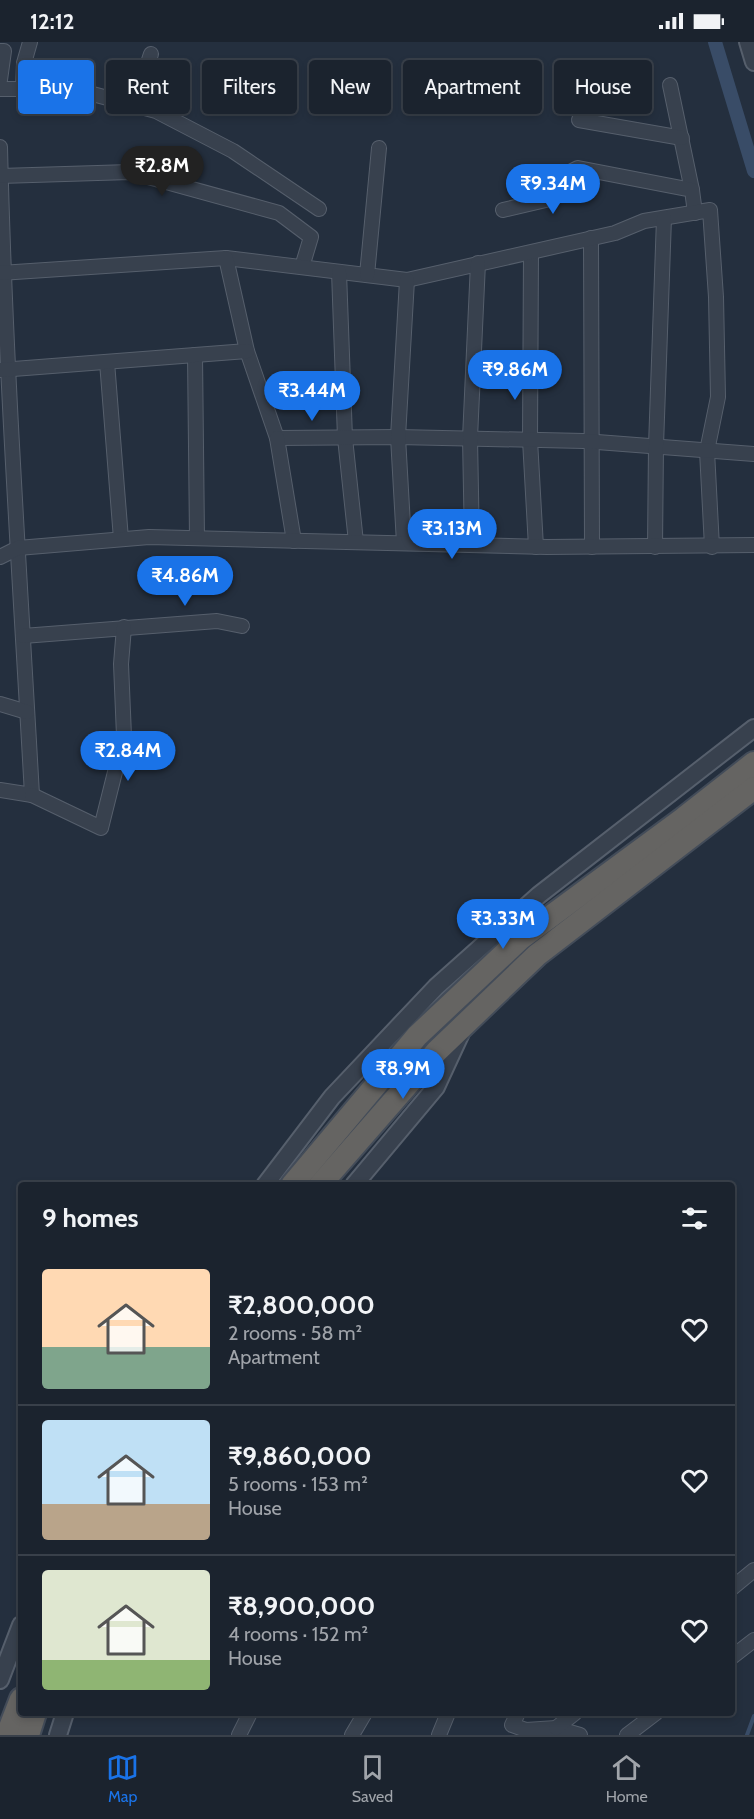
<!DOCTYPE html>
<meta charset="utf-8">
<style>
:root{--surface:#1b232e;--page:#282f3a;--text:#f1f3f6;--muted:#a0a4aa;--line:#39404a;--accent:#1a73e8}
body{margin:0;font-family:Cabin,sans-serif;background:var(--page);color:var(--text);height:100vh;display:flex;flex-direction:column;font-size:22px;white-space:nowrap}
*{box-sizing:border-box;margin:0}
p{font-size:20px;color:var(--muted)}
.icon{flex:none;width:33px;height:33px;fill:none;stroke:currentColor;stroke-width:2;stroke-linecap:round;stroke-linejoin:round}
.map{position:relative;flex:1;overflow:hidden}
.panel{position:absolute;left:18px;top:1140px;width:717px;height:534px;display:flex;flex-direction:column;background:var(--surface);border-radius:6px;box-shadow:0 3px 9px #0003,0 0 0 2px var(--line)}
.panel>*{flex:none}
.banner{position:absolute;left:18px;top:18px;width:718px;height:54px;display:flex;gap:12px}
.price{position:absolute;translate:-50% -51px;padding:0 14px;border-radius:21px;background:var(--accent);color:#fff;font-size:20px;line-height:39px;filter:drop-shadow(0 2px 3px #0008)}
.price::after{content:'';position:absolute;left:50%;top:36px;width:18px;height:14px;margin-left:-9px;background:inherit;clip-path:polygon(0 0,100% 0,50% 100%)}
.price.current{background:#222;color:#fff}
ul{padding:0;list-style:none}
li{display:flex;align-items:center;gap:18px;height:150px;padding:0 24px}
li+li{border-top:2px solid var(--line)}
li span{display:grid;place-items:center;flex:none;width:168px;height:120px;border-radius:6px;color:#555}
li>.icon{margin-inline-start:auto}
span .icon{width:72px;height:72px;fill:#fffc;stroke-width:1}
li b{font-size:26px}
h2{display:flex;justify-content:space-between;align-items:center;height:72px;padding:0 24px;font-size:26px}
.chip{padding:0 21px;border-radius:6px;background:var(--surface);box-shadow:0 3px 9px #0003,0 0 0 2px var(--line);font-size:21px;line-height:54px}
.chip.current{background:var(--accent);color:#fff}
.status{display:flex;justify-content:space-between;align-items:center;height:42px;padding:0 30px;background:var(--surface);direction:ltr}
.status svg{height:16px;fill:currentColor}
.tab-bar{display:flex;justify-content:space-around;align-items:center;height:84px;border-top:2px solid var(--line);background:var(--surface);font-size:16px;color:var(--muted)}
.tab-bar a{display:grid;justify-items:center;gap:3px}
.tab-bar .current{color:var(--accent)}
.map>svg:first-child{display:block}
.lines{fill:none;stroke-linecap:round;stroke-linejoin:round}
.stream{stroke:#394c67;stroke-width:4}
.canal{stroke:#394c67;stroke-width:14}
.minor-casing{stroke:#565f6c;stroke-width:16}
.tertiary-casing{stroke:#565f6c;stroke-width:20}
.trunk-casing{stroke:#434c59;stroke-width:26}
.minor{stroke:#38414e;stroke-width:14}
.tertiary{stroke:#38414e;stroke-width:16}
.trunk{stroke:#656462;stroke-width:22}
</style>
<div class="status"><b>12:12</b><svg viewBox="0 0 49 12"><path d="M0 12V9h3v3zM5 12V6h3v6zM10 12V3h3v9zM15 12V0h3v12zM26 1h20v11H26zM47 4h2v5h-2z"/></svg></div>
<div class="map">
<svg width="754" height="1693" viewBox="0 0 754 1693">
<rect width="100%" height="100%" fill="#242f3e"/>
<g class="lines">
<!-- stream -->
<path class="stream" d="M747 1693 754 1674"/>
<!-- canal -->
<path class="canal" d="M715 0 754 129"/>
<!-- minor casing -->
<g class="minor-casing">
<g id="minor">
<path d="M0 9H4L0 38"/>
<path d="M670 43 692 148"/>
<path d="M0 47H74L156 69 233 109 319 167"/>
<path d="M23 47 24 21 30 0"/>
<path d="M134 63 151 12"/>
<path d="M579 78 682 96"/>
<path d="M0 105C5 321 20 537 32 753L0 748"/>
<path d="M0 134 130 130 279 171 311 195 302 225"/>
<path d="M503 168 550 157 566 147 572 129 578 126 692 148 695 171"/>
<path d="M591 196 592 505"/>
<path d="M531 211 530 398 536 505"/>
<path d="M226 216 407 238 615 191 644 179 710 168 716 255 718 355 707 409 712 505"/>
<path d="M339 230 345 396 356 500"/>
<path d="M0 231 226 216 247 309 277 396 398 395 584 399 754 412"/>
<path d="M367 233 379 106"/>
<path d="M195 313 197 496"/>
<path d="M107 320 121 497"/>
<path d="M0 328 247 309"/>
<path d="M277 396 294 499"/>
<path d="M404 501 398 395 407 238"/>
<path d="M472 503 470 396 478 221"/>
<path d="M655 505 656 404 664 176"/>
<path d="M0 515 18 506 149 495 547 505 754 503"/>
<path d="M23 594 217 579 242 584"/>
<path d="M0 662 27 670"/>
<path d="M32 753 101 786 124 694 121 622 124 585"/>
<path d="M732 1546 754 1528"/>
<path d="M732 1615 754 1598"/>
<path d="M518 1671 512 1683 526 1688 556 1686 580 1693"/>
<path d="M556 1686 575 1671"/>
<path d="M239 1693 250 1671"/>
<path d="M352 1693 365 1671"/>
<path d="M439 1693 448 1671"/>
<path d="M627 1693 656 1671"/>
</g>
</g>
<!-- tertiary casing -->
<g class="tertiary-casing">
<g id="tertiary">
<path d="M748 0 754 20"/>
<path d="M265 1143 332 1055 436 945 539 853 754 686"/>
<path d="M354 1143 436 1045 461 991"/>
<path d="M0 1638 21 1583"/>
<path d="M58 1693 65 1671"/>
</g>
</g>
<!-- trunk casing -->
<g class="trunk-casing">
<g id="trunk">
<path d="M292 1143 417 994 520 897 684 776 754 721"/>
<path d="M320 1143 437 1009 537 913 754 746"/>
<path d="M7 1693 21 1657"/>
<path d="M28 1693 35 1671"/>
</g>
</g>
<!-- minor -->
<use href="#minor" class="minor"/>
<!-- tertiary -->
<use href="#tertiary" class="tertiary"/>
<!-- trunk -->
<use href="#trunk" class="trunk"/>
</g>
</svg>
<b class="price current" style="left:162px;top:155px">₹2.8M</b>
<b class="price" style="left:553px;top:173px">₹9.34M</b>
<b class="price" style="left:515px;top:359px">₹9.86M</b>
<b class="price" style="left:312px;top:380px">₹3.44M</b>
<b class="price" style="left:452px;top:518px">₹3.13M</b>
<b class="price" style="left:185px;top:565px">₹4.86M</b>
<b class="price" style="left:128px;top:740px">₹2.84M</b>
<b class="price" style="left:503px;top:908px">₹3.33M</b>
<b class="price" style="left:403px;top:1058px">₹8.9M</b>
<div class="banner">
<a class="chip current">Buy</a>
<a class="chip">Rent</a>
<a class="chip">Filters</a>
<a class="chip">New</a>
<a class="chip">Apartment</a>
<a class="chip">House</a>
</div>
<section class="panel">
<h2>9 homes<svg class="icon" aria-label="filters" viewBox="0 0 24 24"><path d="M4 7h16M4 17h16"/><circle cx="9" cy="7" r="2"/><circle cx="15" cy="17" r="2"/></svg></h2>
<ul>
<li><span style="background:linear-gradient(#ffd9b3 65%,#7fa58c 0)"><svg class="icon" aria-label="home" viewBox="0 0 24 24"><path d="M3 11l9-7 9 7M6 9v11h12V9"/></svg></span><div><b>₹2,800,000</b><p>2 rooms · 58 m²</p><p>Apartment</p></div><svg class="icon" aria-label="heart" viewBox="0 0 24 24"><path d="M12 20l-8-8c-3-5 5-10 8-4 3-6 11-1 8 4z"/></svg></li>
<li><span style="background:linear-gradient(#bfe0f5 70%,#b9a48a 0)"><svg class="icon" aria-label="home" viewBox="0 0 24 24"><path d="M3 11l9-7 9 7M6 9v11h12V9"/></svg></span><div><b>₹9,860,000</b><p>5 rooms · 153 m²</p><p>House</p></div><svg class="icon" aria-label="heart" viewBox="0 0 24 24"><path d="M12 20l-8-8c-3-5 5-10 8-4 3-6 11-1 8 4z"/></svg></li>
<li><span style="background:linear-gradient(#dfe7d0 75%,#8fb573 0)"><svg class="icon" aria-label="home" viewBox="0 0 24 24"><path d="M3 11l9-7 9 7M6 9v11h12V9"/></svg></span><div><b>₹8,900,000</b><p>4 rooms · 152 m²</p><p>House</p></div><svg class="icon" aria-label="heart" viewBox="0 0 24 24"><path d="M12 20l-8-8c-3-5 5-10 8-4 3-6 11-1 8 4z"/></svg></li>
</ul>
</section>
</div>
<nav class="tab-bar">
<a class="current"><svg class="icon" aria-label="map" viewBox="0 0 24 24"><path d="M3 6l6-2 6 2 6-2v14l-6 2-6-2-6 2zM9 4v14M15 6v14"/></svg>Map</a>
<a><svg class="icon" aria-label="saved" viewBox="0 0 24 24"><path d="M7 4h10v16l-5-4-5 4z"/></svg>Saved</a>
<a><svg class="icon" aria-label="home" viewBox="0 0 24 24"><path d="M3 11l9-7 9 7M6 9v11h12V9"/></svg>Home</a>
</nav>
